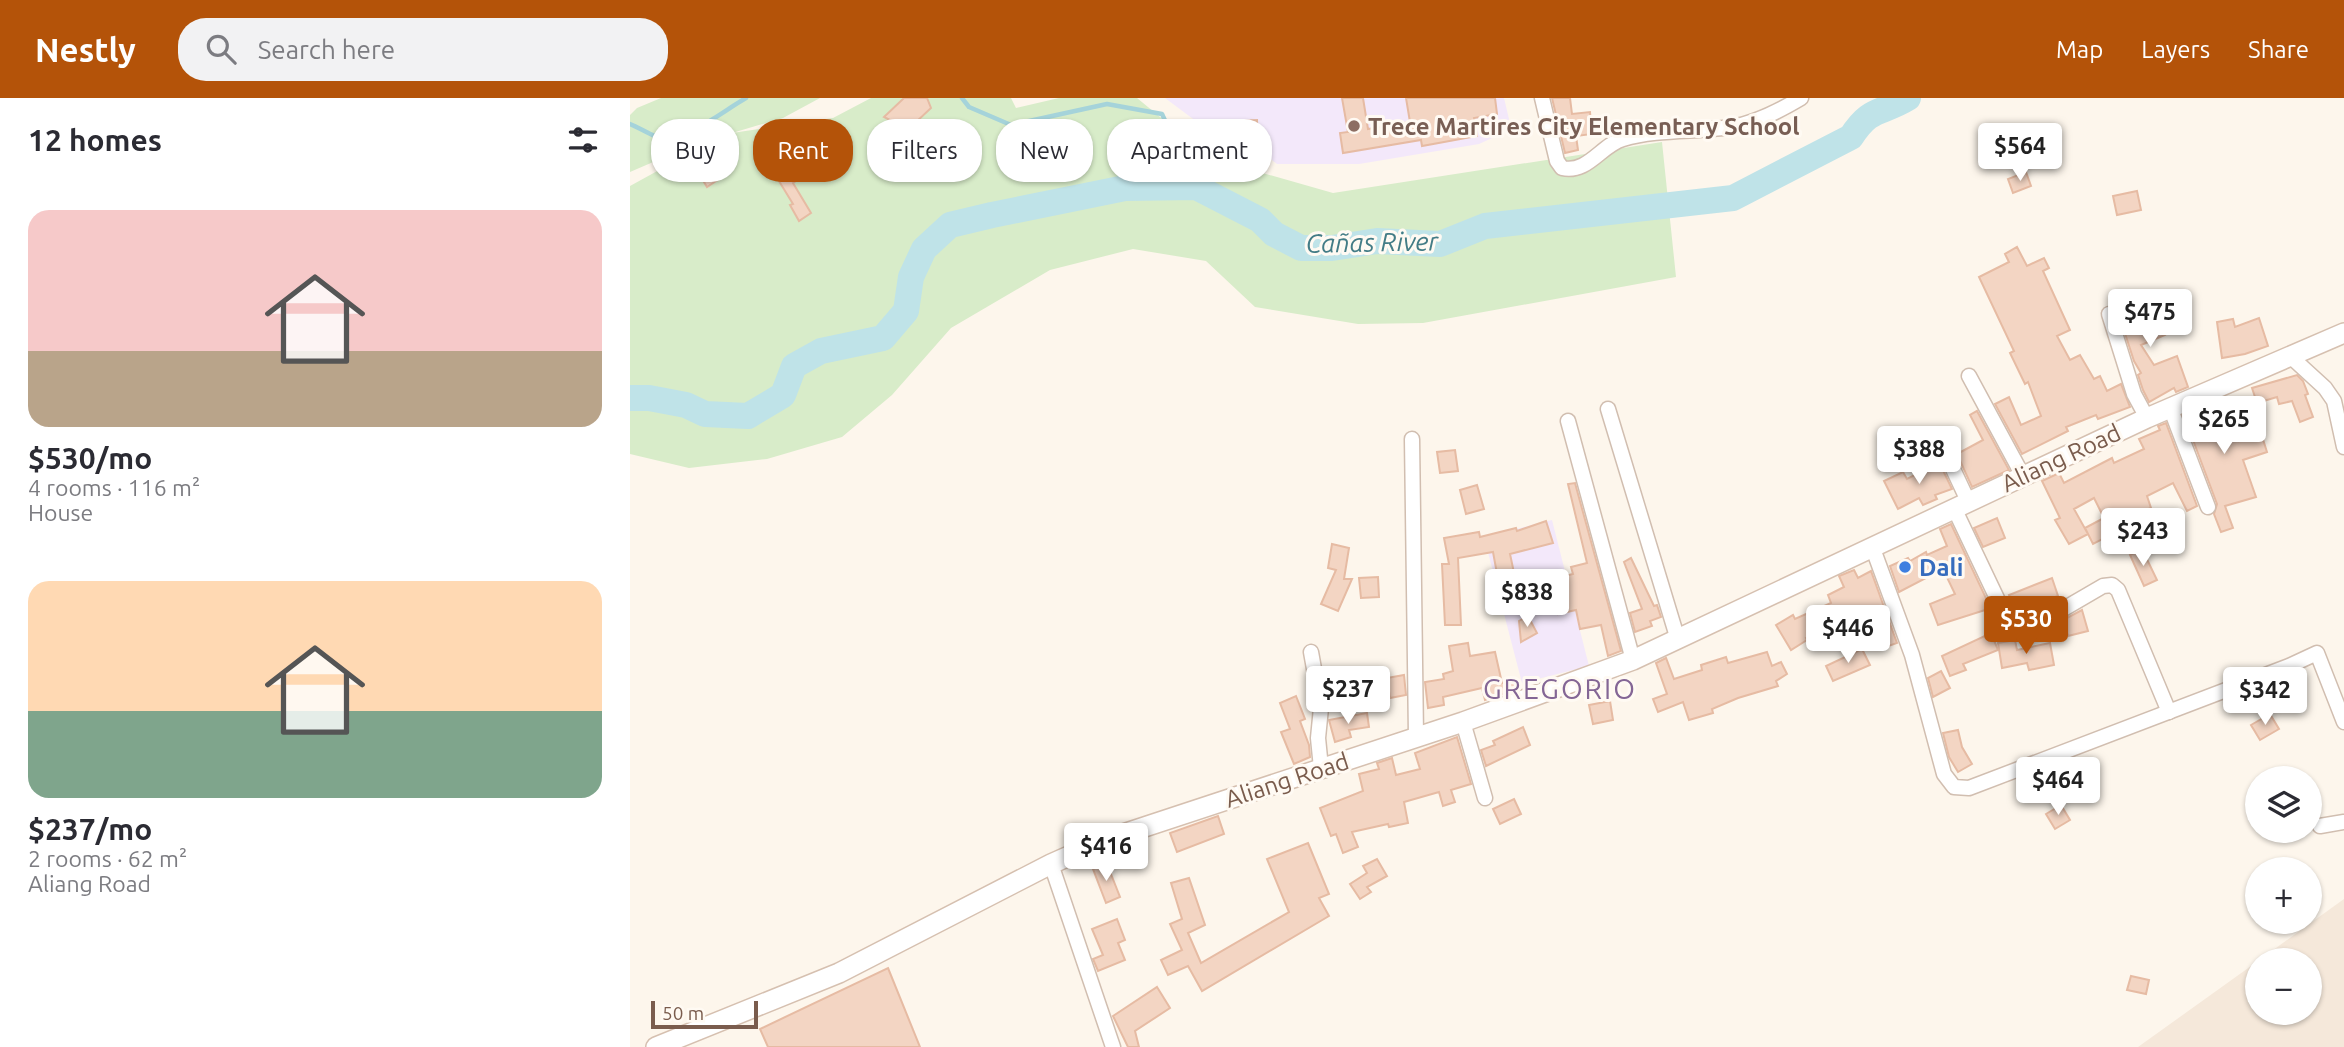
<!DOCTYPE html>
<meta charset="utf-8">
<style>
:root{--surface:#fff;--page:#f2f2f3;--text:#2b2b33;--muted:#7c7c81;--accent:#b45309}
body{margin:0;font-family:Ubuntu,sans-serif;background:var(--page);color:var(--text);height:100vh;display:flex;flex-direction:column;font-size:26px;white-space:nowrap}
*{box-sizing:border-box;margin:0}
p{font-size:23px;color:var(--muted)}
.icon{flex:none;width:38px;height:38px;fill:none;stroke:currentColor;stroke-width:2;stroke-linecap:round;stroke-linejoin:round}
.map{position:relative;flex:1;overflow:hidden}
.side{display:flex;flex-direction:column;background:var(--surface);width:630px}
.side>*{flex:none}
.hud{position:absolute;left:21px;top:21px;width:665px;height:63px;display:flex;gap:14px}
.tools{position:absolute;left:1615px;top:668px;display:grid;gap:14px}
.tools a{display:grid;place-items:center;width:77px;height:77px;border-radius:50%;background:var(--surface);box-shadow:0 2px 5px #0004;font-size:35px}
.scale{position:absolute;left:21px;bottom:18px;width:107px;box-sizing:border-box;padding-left:7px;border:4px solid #7a5c4d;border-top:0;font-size:19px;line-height:24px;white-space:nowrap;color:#7a5c4d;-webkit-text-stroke:5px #fffaf3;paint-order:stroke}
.price{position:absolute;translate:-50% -60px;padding:0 16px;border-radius:7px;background:#fff;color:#222;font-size:23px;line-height:46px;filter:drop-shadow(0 2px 4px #0008)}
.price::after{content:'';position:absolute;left:50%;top:42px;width:21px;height:16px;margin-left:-10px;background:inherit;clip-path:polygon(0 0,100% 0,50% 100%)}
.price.current{background:var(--accent);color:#fff}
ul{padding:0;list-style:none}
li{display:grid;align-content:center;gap:14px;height:371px;padding:0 28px}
li span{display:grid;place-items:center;height:217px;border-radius:21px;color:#555}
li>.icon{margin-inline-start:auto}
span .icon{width:126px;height:126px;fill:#fffc;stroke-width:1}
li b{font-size:30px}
h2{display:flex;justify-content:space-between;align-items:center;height:84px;padding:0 28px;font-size:30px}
.chip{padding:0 24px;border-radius:28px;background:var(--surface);box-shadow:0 2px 5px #0004;font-size:24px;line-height:63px}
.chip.current{background:var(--accent);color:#fff}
header{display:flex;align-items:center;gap:42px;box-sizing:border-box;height:98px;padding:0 35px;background:var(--accent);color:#fff}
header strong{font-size:33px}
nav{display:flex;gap:38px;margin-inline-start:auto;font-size:24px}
.search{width:490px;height:63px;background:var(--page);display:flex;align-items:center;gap:18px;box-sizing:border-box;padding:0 24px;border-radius:28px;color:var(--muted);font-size:26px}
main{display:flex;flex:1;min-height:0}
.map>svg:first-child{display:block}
.residential{fill:#f5e8da}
.education{fill:#f3e8fa}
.green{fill:#d8ecc9}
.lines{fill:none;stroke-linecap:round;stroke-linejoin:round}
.stream{stroke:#a5d3da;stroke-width:4.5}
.river{stroke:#bfe3e8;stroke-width:26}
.building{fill:#f3d5c3;stroke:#e6bba3;stroke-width:2}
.street-casing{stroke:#d1beb0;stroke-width:17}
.secondary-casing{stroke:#d6c0b0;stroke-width:22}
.street{stroke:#fff;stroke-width:14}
.secondary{stroke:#fff;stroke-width:19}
.education-dot{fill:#8d6e63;stroke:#fffaf3;stroke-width:2.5}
.shop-dot{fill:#3f7fe0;stroke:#fffaf3;stroke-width:2.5}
.labels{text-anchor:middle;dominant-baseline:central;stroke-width:6;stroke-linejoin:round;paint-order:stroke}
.education-label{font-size:24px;font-weight:bold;fill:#785e54;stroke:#fffaf3;text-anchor:start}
.street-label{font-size:24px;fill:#7a5c4d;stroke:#fffaf3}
.shop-label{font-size:24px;font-weight:bold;fill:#366cbe;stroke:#fffaf3;text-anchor:start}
.water-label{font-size:26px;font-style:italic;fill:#437c86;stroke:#fffaf3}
.quarter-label{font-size:28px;letter-spacing:2px;fill:#846695;stroke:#fffaf3}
</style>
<header>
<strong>Nestly</strong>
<div class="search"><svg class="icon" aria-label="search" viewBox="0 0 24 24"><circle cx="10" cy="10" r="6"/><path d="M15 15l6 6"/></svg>Search here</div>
<nav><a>Map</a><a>Layers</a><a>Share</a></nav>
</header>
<main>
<section class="side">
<h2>12 homes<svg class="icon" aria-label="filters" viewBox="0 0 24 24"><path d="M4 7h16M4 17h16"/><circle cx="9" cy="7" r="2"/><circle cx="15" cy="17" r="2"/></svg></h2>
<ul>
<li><span style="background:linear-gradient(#f6c9c9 65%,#b9a48a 0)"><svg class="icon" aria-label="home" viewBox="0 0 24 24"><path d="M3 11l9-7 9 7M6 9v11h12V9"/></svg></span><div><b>$530/mo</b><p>4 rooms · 116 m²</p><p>House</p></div></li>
<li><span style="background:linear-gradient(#ffd9b3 60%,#7fa58c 0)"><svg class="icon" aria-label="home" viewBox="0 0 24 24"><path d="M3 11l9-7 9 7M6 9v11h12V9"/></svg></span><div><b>$237/mo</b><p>2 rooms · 62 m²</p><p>Aliang Road</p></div></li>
</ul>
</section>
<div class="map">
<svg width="1714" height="949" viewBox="0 0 1714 949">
<rect width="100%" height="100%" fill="#fdf6ec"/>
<!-- residential -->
<path class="residential" d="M1714 801V949H1508L1628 863V915H1680V863H1628Z"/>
<!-- education -->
<g class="education">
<path d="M535 0H874L879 21 873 35 849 46 729 66H647L633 55 610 56Z"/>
<path d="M922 422 959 568 892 585 854 439Z"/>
</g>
<!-- green -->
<path class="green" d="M31 0H190L153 20 102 35 203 20 241 0H381L386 10 429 0H507L580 60 703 95 1032 44 1046 179 793 225 728 226 625 209 576 163 503 151 420 172 321 230 262 297 212 339 137 361 59 370 0 356V88L91 38 65 46 0 74V17L7 10Z"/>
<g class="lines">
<!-- stream -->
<g class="stream">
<path d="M332 0 339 9 381 27 477 6 532 16 566 89"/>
<path d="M0 26C8 29 17 35 25 38 55 46 91 14 116 0"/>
</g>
<!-- river -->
<path class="river" d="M0 300H19L56 307 75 316 118 318 153 297 164 268 191 253 253 240 276 213 281 179 294 151 320 127 362 117 495 90 566 89 630 122 644 136 671 150H702L747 143 810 146 855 128 1103 100 1221 39C1241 8 1250 17 1278 0"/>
</g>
<!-- building -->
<g class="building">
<path d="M274 0H297L301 10 286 24 303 44 254 19Z"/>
<path d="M712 0H733L738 31 780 24 776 0H865L867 16 844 20 847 38 792 48 791 42 713 55 710 35 718 34Z"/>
<path d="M922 0H940L942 16 960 14 962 36 946 38 948 52 935 55Z"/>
<path d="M627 22 628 51 607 52 606 23Z"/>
<path d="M80 66 89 81 77 89 68 74Z"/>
<path d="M157 68 166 83 163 85 181 115 169 123 160 107 163 106 144 75Z"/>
<path d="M1396 74 1401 88 1383 95 1378 81Z"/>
<path d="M1507 93 1511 112 1487 117 1483 98Z"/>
<path d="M1387 149 1397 168 1414 160 1419 170 1413 173 1440 232 1427 238 1440 262 1450 257 1464 281 1470 278 1477 293 1491 286 1500 309 1468 321 1466 317 1436 329 1438 333 1392 356 1365 306 1379 299 1391 327 1411 318 1398 284 1395 286 1380 255 1384 253 1349 179 1379 164 1375 156Z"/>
<path d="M1525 196 1532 216 1528 218 1535 237 1511 247 1524 267 1547 258 1558 289 1546 294 1544 290 1519 304 1513 292 1508 277 1511 275 1504 263 1488 214Z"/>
<path d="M1629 220 1638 248 1615 256 1592 260 1587 224 1603 221 1605 229Z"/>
<path d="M1667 277 1673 283 1678 296 1675 297 1683 319 1670 324 1662 303 1649 306 1647 299 1627 305 1622 290Z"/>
<path d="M1597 299 1602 310 1598 311 1609 343 1631 335 1637 354 1613 362 1626 399 1595 408 1603 430 1591 434 1584 416 1587 406 1554 318Z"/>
<path d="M1347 313 1379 372 1342 389 1327 356 1353 342 1340 317Z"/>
<path d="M1536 325 1567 408 1557 413 1543 385 1517 398 1521 410 1503 417 1508 427 1484 440 1482 436 1463 446 1455 430 1474 420 1464 400 1444 411 1458 436 1439 446 1425 422 1430 420 1412 383 1429 375 1434 385 1482 360 1484 365 1514 351 1509 341 1530 332 1528 328Z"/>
<path d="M825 352 828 373 810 375 807 354Z"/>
<path d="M1308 362 1322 391 1305 397 1307 401 1293 407 1289 400 1268 411 1254 383 1273 374 1277 381 1297 371 1295 367Z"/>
<path d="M945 385 991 553 978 558 971 527 950 531 946 512 928 516 924 495 922 481 943 476 941 469 957 465 938 386Z"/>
<path d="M847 387 854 411 836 416 830 392Z"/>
<path d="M1367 420 1375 440 1353 449 1344 430Z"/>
<path d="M916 423 923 445 880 456 887 489 870 492 863 454 828 460 831 527H815L812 466H819L814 440 849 434 850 439 886 430 887 433Z"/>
<path d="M1321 426 1363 515 1357 518 1355 512 1308 527 1300 506 1325 496 1313 471 1269 494 1260 468 1278 460 1280 463 1296 454 1297 457 1317 448 1310 431Z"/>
<path d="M702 446 719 450 714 481H722L708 513 691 506 706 472 698 470Z"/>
<path d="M1512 451 1527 482 1514 488 1500 457Z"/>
<path d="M1001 460 1024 508 1027 507 1031 519 1020 523 1022 528 1005 534 1000 515 1012 511 994 464Z"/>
<path d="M1224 472 1228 480 1241 473 1267 545 1253 550 1243 519 1209 536 1204 527 1176 540 1177 542 1161 552 1146 527 1163 517 1165 521 1201 505 1198 497 1214 489 1209 478Z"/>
<path d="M748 479 749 499 731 500 729 480Z"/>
<path d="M1422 480 1428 498 1400 508 1403 515 1390 521 1379 497Z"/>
<path d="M1452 512 1458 533 1438 538 1433 522Z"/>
<path d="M898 518 907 535 891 544 889 523Z"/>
<path d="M1361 535 1368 552 1333 566 1336 572 1320 578 1312 558Z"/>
<path d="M1385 542 1387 552 1420 545 1424 567 1399 572 1397 565 1372 570 1368 545Z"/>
<path d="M838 545 840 558 865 554 872 585 888 582 890 590 855 602 852 590 813 599 814 607 798 610 795 584 814 581 813 576 823 573 819 548Z"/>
<path d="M1232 551 1240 567 1203 583 1196 568Z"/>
<path d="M1137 554 1142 568 1151 564 1157 576 1146 583 1148 588 1108 600 1082 611 1083 615 1059 622 1053 604 1028 614 1023 601 1037 596 1026 565 1036 560 1044 581 1072 572 1071 567 1096 559 1098 565Z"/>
<path d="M1311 573 1320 590 1303 599 1298 580Z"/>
<path d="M774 577 776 597 760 600 757 580Z"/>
<path d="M666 598 675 621 670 623 679 647 680 659 664 666 651 634 660 631 650 605Z"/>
<path d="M980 603 983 622 963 626 959 607Z"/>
<path d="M737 615 739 629 719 632 721 639 705 644 699 622Z"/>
<path d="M1640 616 1649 631 1630 642 1621 627Z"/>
<path d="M893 629 900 647 856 668 851 652 865 647 863 643Z"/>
<path d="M1328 632 1332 649 1342 666 1328 674 1319 659 1313 635Z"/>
<path d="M827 639 841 686 821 692 825 704 813 708 809 694 774 704 778 725 759 729 758 726 722 734 728 749 713 755 706 736 701 738 690 710 733 693 729 676 749 671 747 665 762 660 766 677 790 671 785 655Z"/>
<path d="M884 701 891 716 870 726 863 711Z"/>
<path d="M1431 707 1440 722 1425 731 1416 716Z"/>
<path d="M588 718 594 736 547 754 540 735Z"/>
<path d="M678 745 699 796 689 800 699 818 572 893 558 868 538 877 531 862 552 852 540 826 552 821 541 785 559 780 575 827 558 835 571 865 659 814 637 761Z"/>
<path d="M747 761 757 778 737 789 741 794 730 801 720 786 737 775 733 768Z"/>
<path d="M477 766 490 799 476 805 463 771Z"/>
<path d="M487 821 495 842 488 845 495 862 468 873 463 861 473 857 462 831Z"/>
<path d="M258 870 290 949H138L130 931Z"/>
<path d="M1501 878 1519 882 1516 896 1497 892Z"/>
<path d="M527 889 540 910 505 933 509 949H498L483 918Z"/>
</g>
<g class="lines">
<!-- street casing -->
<g class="street-casing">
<g id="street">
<path d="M912 0 927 63 932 70C958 76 971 47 993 41 1027 31 1066 34 1101 29 1126 25 1149 13 1171 0"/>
<path d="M1479 216 1504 296 1517 320"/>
<path d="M1660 258 1695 290 1704 303 1714 349"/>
<path d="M1339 278 1393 378"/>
<path d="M1540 309 1578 409"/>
<path d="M978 311 1048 542"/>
<path d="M938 323 1003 562"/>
<path d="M782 341 786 638"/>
<path d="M1316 356 1338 403"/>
<path d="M1324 410 1382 532 1394 534 1473 488 1482 487 1488 492 1539 614"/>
<path d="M1242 448 1282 557 1314 676 1324 689 1339 690 1659 568 1687 555 1714 624"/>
<path d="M681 554 691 610 688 640 691 670"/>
<path d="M833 624 855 700"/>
<path d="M1690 728 1714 724"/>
<path d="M421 766 483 949"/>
</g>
</g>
<!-- secondary casing -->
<g class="secondary-casing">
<path id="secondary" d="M26 949 209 875 421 766 475 742 833 624 1003 562 1517 320 1714 235"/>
</g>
<!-- street -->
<use href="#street" class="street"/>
<!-- secondary -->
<use href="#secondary" class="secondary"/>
</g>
<!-- markers -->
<circle class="education-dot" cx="724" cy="28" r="7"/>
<circle class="shop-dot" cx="1275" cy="469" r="7"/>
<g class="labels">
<!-- education labels -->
<g class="education-label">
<text x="738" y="28">Trece Martires City Elementary School</text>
</g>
<!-- street labels -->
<g class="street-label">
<text transform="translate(1431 360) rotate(-25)">Aliang Road</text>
<text transform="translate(657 682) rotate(-18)">Aliang Road</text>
</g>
<!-- shop labels -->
<g class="shop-label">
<text x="1289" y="469">Dali</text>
</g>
<!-- water labels -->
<g class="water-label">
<text transform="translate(742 144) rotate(-1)">Cañas River</text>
</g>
<!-- quarter labels -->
<g class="quarter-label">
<text x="930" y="590">GREGORIO</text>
</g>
</g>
</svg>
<div class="tools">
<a><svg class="icon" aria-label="layers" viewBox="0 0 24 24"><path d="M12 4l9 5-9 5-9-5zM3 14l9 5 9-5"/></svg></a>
<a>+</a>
<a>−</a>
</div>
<div class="scale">50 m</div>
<b class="price" style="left:1390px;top:85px">$564</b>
<b class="price" style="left:1520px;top:251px">$475</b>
<b class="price" style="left:1594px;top:358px">$265</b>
<b class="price" style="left:1289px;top:388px">$388</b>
<b class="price" style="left:1513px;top:470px">$243</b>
<b class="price" style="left:897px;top:531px">$838</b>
<b class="price current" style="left:1396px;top:558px">$530</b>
<b class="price" style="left:1218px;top:567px">$446</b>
<b class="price" style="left:718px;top:628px">$237</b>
<b class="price" style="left:1635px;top:629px">$342</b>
<b class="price" style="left:1428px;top:719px">$464</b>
<b class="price" style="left:476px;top:785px">$416</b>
<div class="hud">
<a class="chip">Buy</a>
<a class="chip current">Rent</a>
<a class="chip">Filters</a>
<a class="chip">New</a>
<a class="chip">Apartment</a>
</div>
</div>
</main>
